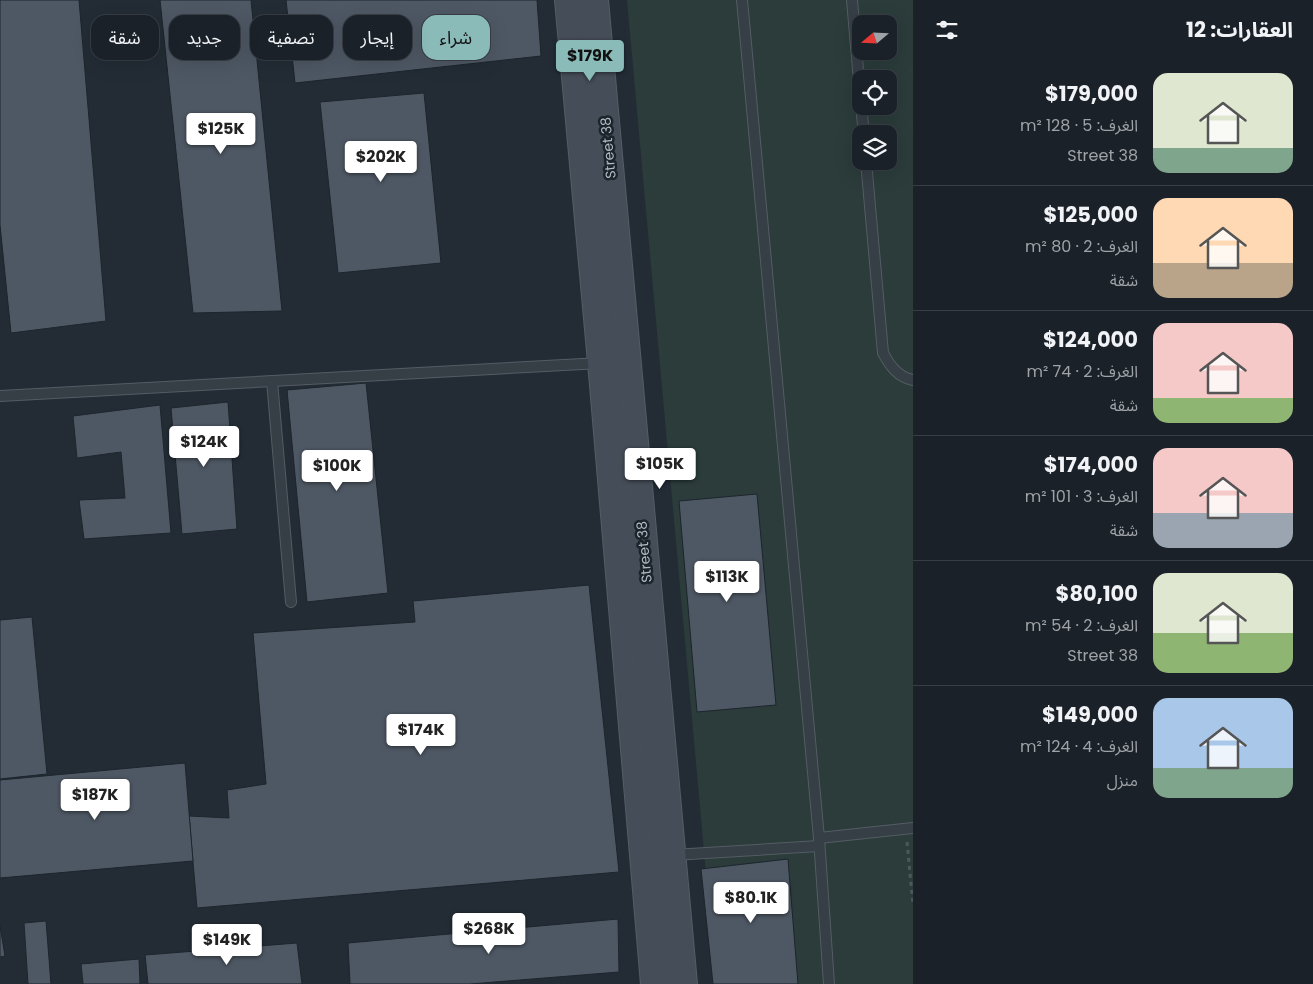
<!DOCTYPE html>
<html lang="ar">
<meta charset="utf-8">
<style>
:root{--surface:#1a2128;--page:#272e34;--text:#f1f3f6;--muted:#9fa3a8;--line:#383e45;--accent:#8bbbb9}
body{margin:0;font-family:Poppins,"Noto Sans Arabic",sans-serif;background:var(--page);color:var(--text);direction:rtl;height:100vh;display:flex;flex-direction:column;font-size:19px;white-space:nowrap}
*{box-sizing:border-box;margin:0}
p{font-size:16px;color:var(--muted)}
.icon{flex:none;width:28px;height:28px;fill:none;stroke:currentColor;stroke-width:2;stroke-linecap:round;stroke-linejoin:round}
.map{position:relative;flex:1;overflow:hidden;direction:ltr}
.drawer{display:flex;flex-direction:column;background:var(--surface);width:400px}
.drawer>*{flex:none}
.banner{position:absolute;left:15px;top:15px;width:475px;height:45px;direction:rtl;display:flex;gap:10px}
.needle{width:32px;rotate:251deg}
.tools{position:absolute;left:852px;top:15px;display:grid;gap:10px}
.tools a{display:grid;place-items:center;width:45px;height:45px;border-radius:10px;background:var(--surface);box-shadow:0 5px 20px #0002,0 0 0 1px var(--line);font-size:25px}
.price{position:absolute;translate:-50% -42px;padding:0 11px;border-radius:5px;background:#fff;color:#222;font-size:16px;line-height:32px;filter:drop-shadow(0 1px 2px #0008)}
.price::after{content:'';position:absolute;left:50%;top:30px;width:15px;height:11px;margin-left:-8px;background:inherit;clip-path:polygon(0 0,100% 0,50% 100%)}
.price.current{background:var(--accent);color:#111}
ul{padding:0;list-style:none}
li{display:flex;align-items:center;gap:15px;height:125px;padding:0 20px}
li+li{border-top:1px solid var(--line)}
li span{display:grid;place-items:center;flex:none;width:140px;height:100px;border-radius:15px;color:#555}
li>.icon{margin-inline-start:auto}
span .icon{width:60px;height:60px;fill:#fffc;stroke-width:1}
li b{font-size:21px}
h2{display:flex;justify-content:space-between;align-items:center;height:60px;padding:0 20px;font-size:21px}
.tag{padding:0 18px;border-radius:15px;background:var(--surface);box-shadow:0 5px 20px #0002,0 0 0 1px var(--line);font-size:18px;line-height:45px}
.tag.current{background:var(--accent);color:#111}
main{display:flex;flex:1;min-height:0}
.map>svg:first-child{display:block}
.green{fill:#2b3c3b;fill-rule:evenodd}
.building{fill:#4e5864;stroke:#1d252d}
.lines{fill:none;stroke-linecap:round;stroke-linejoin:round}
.lane-casing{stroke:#545c64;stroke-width:12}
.secondary-casing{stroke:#545c64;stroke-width:30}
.path{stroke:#495a5a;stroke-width:3;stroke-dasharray:4 4;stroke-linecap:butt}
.lane{stroke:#363e46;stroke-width:10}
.secondary{stroke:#454d58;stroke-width:28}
.labels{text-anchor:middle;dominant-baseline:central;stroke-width:5;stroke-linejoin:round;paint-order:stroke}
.street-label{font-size:14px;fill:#b1b9c2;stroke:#1b232b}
</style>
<main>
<section class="drawer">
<h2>العقارات: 12<svg class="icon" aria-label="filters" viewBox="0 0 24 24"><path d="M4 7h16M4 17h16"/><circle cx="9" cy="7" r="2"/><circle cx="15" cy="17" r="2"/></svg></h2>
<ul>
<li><span style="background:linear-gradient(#dfe7d0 75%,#7fa58c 0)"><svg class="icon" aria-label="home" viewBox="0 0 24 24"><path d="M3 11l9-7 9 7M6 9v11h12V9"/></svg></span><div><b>$179,000</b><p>الغرف: 5 · 128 m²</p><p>Street 38</p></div></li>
<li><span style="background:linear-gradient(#ffd9b3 65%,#b9a48a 0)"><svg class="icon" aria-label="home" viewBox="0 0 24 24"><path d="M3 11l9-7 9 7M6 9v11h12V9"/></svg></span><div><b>$125,000</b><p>الغرف: 2 · 80 m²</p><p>شقة</p></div></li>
<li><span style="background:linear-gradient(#f6c9c9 75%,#8fb573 0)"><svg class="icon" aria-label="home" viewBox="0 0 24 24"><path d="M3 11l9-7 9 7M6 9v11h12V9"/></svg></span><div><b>$124,000</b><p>الغرف: 2 · 74 m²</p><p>شقة</p></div></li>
<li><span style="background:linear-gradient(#f6c9c9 65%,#9aa5b1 0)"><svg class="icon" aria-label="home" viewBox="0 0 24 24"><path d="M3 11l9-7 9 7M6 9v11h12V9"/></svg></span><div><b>$174,000</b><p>الغرف: 3 · 101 m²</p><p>شقة</p></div></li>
<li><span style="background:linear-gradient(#dfe7d0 60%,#8fb573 0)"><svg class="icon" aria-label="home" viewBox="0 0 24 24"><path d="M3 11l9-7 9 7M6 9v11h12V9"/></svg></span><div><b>$80,100</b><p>الغرف: 2 · 54 m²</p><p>Street 38</p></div></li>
<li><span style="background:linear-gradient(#a9c7e8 70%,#7fa58c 0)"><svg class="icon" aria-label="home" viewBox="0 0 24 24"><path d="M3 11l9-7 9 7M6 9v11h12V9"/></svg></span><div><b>$149,000</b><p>الغرف: 4 · 124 m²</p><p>منزل</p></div></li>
</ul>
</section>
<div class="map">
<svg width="913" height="984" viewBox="0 0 913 984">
<rect width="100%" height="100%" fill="#232c35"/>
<!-- green -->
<path class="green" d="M627 0H913V984H716ZM861 24H889V51H861ZM861 79H889V106H861ZM861 134H889V161H861Z"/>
<!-- building -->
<g class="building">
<path d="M0 0H79L106 321 11 333 0 225Z"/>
<path d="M160 0H251L282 311 193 313Z"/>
<path d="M286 0H537L541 56 295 83Z"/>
<path d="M424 93 441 263 338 273 320 102Z"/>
<path d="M366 383 388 593 307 602 287 390Z"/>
<path d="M228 402 237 529 182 534 171 408Z"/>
<path d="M160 405 171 533 84 539 79 500 125 498 121 452 77 458 73 416Z"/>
<path d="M757 494 776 705 697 712 679 501Z"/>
<path d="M589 585 619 872 197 908 189 816 229 818 227 790 266 784 253 633 415 622 413 601Z"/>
<path d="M32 617 47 774 0 779V620Z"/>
<path d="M185 763 193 861 0 878V780Z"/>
<path d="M788 859 798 984H713L701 869Z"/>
<path d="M618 919 619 972 470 984H350L348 943Z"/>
<path d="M46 921 51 984H28L24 923Z"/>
<path d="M0 926 5 956 0 957Z"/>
<path d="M297 943 302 984H148L145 955Z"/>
<path d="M139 959 140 984H83L81 964Z"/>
</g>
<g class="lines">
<!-- lane casing -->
<g class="lane-casing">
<g id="lane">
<path d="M742 0 819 838 829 984"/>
<path d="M852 0 861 105"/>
<path d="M861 106 864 134"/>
<path d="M866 161 883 353C890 366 898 377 913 380"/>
<path d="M272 381 291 602"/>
<path d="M0 396 601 363"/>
<path d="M819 838 913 828"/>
<path d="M673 855 819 846"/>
</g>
</g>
<!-- secondary casing -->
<g class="secondary-casing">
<g id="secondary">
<path d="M569 0 602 362 655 984"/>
<path d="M594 0 683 984"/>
</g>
</g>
<!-- path -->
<path class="path" d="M907 842 913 905"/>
<!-- lane -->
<use href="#lane" class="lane"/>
<!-- secondary -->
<use href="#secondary" class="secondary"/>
</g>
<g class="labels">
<!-- street labels -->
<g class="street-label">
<text transform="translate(608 148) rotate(-95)">Street 38</text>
<text transform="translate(644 552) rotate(-95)">Street 38</text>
</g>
</g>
</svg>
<div class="tools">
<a><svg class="needle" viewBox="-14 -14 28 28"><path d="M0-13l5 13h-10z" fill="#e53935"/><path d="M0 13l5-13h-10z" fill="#9fa3a8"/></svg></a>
<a><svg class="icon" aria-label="locate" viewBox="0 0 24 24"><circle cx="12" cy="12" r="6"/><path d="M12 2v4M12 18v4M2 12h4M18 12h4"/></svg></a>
<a><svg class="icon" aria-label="layers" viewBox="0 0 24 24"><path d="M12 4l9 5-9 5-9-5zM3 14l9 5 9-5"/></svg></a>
</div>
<b class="price current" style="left:590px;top:82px">$179K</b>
<b class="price" style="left:221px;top:155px">$125K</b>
<b class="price" style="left:381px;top:183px">$202K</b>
<b class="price" style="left:204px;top:468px">$124K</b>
<b class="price" style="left:660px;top:490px">$105K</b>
<b class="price" style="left:337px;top:492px">$100K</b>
<b class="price" style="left:727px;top:603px">$113K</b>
<b class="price" style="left:421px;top:756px">$174K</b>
<b class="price" style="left:95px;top:821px">$187K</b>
<b class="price" style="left:751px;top:924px">$80.1K</b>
<b class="price" style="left:489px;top:955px">$268K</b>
<b class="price" style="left:227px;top:966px">$149K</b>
<div class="banner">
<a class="tag current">شراء</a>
<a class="tag">إيجار</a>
<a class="tag">تصفية</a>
<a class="tag">جديد</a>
<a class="tag">شقة</a>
</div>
</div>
</main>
